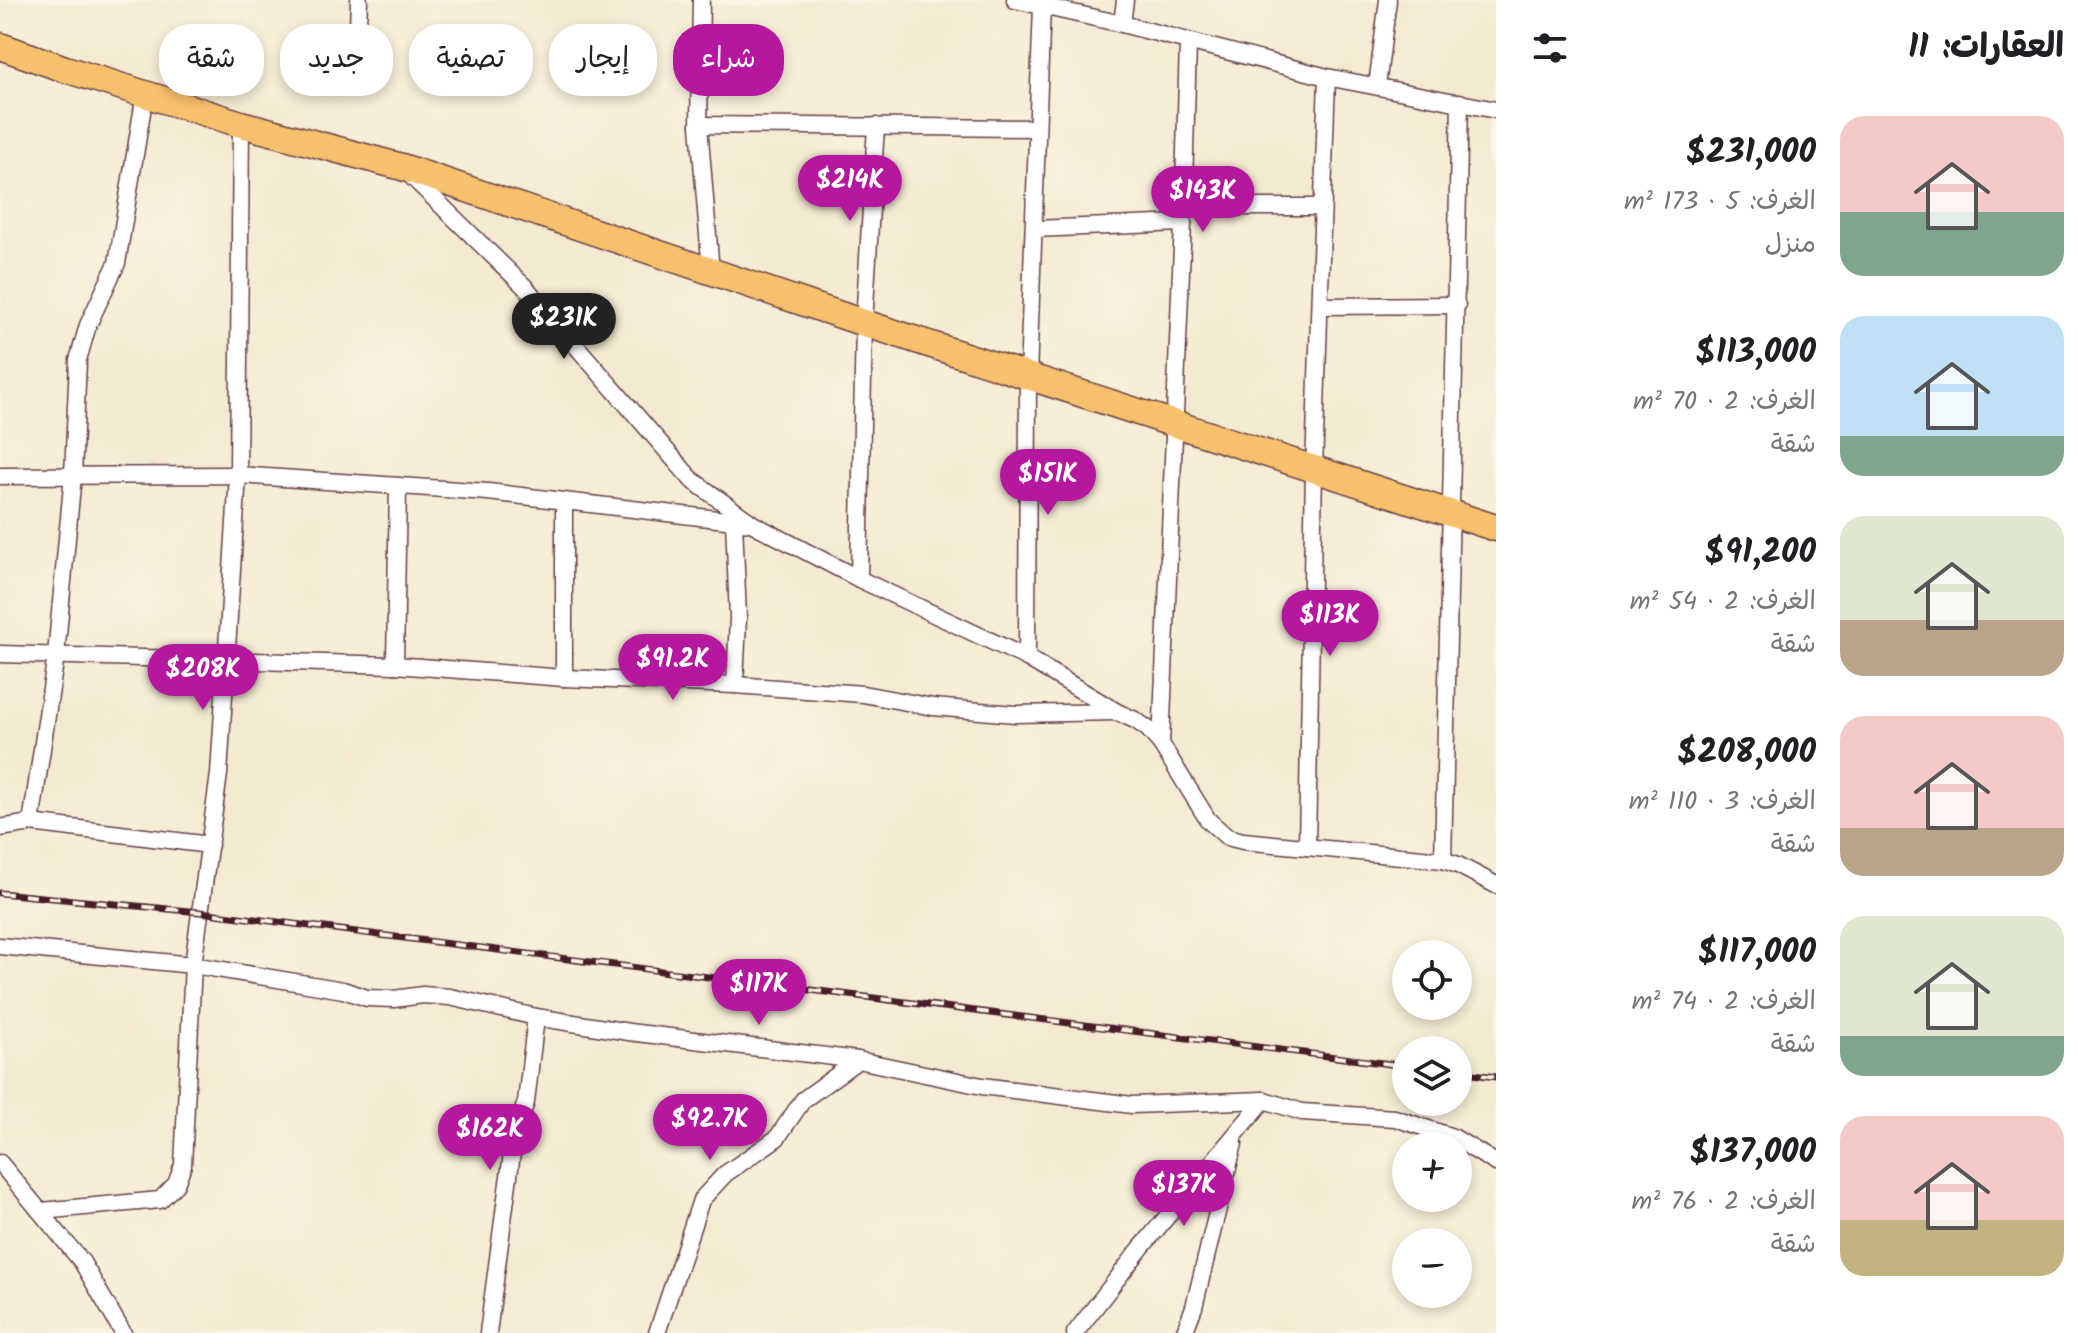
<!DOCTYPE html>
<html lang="ar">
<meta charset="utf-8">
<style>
:root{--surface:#fff;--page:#f6f6f6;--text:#202124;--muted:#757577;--accent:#b5179e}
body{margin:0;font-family:Kalam,"Playpen Sans Arabic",sans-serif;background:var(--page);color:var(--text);direction:rtl;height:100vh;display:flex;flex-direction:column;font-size:30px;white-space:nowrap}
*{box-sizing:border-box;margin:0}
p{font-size:26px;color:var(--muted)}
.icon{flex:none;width:44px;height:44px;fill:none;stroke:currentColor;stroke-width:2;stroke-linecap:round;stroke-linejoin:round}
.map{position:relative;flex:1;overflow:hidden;direction:ltr}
.sheet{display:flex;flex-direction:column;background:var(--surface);width:600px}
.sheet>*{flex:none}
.banner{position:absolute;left:24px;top:24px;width:760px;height:72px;direction:rtl;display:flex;gap:16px}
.tools{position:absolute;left:1392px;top:940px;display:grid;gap:16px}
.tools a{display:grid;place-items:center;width:80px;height:80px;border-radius:50%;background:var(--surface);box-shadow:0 4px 12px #0003;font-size:40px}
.price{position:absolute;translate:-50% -68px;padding:0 18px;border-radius:28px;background:var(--accent);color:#fff;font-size:26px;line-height:52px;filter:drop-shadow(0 2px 4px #0008)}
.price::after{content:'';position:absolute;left:50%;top:48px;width:24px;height:18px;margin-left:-12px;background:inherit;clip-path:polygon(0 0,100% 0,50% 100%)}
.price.active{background:#222;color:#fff}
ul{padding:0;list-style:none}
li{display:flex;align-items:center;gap:24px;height:200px;padding:0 32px}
li span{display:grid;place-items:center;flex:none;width:224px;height:160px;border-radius:24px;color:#555}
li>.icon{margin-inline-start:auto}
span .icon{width:96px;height:96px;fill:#fffc;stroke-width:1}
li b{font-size:34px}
h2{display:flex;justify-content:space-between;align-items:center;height:96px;padding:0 32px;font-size:34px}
.pill{padding:0 28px;border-radius:32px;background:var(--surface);box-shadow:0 4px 12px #0003;font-size:28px;line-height:72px}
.pill.active{background:var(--accent);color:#fff}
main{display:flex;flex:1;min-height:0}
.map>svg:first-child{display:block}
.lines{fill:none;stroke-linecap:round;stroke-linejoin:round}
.street-casing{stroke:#643d44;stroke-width:19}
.primary-casing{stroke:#643d44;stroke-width:29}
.street{stroke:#fff;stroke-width:16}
.primary{stroke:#f7c06c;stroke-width:26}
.rail-casing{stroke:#4a1f2b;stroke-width:7}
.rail{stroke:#fcf5e5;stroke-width:4;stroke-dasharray:12;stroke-linecap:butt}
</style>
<main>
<section class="sheet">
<h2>العقارات: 11<svg class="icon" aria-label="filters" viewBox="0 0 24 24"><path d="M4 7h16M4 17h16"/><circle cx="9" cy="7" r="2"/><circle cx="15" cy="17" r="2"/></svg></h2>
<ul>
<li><span style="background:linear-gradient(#f6c9c9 60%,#7fa58c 0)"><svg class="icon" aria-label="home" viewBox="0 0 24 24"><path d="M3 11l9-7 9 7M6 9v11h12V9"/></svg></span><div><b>$231,000</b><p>الغرف: 5 · 173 m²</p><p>منزل</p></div></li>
<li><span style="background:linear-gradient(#bfe0f5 75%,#7fa58c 0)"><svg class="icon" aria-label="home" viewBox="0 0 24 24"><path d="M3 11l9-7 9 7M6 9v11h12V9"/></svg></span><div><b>$113,000</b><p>الغرف: 2 · 70 m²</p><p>شقة</p></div></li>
<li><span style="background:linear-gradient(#dfe7d0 65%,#b9a48a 0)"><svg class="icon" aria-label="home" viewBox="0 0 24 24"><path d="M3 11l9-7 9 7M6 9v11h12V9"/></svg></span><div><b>$91,200</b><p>الغرف: 2 · 54 m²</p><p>شقة</p></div></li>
<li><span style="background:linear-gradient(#f6c9c9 70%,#b9a48a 0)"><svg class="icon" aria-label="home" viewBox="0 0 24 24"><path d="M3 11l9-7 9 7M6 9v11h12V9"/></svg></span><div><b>$208,000</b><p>الغرف: 3 · 110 m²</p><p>شقة</p></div></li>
<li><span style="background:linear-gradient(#dfe7d0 75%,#7fa58c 0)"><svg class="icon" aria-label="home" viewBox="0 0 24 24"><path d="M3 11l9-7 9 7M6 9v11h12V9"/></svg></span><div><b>$117,000</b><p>الغرف: 2 · 74 m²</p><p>شقة</p></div></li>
<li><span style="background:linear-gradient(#f6c9c9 65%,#c2b280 0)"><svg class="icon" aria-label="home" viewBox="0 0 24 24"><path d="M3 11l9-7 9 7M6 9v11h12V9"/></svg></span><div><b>$137,000</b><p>الغرف: 2 · 76 m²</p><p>شقة</p></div></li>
</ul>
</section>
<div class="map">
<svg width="1496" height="1333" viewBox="0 0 1496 1333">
<rect width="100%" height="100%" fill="#fcf5e5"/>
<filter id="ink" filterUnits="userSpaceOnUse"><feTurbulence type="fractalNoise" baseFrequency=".0125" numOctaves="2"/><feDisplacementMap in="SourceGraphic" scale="16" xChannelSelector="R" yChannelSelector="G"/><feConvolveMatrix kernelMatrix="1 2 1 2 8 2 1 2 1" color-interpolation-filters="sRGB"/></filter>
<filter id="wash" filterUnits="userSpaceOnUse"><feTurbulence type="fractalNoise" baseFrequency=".006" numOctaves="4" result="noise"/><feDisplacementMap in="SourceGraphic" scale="32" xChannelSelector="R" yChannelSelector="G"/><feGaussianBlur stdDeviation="1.8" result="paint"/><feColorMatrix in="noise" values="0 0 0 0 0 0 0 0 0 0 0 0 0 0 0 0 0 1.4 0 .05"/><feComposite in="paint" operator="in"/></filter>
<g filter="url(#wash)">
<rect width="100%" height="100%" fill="#f4ead1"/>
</g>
<g filter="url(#ink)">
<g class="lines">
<!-- street casing -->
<g class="street-casing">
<g id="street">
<path d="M701 0 699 125 711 272"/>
<path d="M1015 0 1122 24 1327 77 1496 110"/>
<path d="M1122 24 1125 0"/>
<path d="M358 26 359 0"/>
<path d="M1377 86 1388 0"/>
<path d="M699 125 1037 128"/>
<path d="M408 173 526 288 692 480 753 524 859 579 1027 658 1117 712 1135 720 1148 729 1161 744 1208 820 1227 837 1243 841 1443 860 1458 865 1496 885"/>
<path d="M1184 207H1321"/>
<path d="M1034 229 1183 223"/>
<path d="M1320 306 1457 305"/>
<path d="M0 476 238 475 488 492 751 523"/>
<path d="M564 502V678"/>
<path d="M734 521 738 618 735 685"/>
<path d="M859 579 864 323 876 126"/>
<path d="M0 654 395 665 564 678 735 685 863 694 933 707 1015 714 1116 712"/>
<path d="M1027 658 1028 376 1042 6"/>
<path d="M395 665 398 486"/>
<path d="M1161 744 1183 223 1188 43"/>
<path d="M31 823 56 655 73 475 78 360 88 325 117 263 145 94"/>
<path d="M0 828 31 823 210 845"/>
<path d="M1307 847 1314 469 1327 77"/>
<path d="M1443 860 1460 102"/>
<path d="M0 946 193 965 343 990 367 998 394 999 423 995 450 997 536 1017 629 1032 858 1060 982 1086 1132 1105 1264 1100 1302 1112 1395 1118 1453 1137 1496 1163"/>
<path d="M0 1163 82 1262 123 1333"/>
<path d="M41 1211 160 1200 176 1184 183 1165 193 965 219 774 238 475 241 124"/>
<path d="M488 1333 514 1138 526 1102 536 1017"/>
<path d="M657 1333 701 1200 725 1174 777 1138 803 1100 858 1060"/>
<path d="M1075 1333 1141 1248 1264 1100"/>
<path d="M1184 1333 1194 1307 1234 1143"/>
</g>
</g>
<!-- primary casing -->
<g class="primary-casing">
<path id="primary" d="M0 46 65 69 241 124 402 167 864 323 1496 528"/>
</g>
<!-- street -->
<use href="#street" class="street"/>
<!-- primary -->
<use href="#primary" class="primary"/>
<!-- rail casing -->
<g class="rail-casing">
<g id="rail">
<path d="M0 893 200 912 1406 1066"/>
<path d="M1458 1072 1496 1077"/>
</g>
</g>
<!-- rail -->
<use href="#rail" class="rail"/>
</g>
</g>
</svg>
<div class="tools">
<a><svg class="icon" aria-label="locate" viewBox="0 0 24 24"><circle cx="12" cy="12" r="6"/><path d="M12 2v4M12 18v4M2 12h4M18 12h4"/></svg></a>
<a><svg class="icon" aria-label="layers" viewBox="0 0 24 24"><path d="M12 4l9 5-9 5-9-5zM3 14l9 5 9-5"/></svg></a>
<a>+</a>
<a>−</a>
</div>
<b class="price" style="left:850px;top:223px">$214K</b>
<b class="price" style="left:1203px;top:234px">$143K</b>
<b class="price active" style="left:564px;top:361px">$231K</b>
<b class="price" style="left:1048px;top:517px">$151K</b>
<b class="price" style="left:1330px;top:658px">$113K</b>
<b class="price" style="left:673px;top:702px">$91.2K</b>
<b class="price" style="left:203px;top:712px">$208K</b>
<b class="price" style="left:759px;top:1027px">$117K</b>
<b class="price" style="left:710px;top:1162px">$92.7K</b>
<b class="price" style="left:490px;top:1172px">$162K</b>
<b class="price" style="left:1184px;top:1228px">$137K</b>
<div class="banner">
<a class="pill active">شراء</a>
<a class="pill">إيجار</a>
<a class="pill">تصفية</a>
<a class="pill">جديد</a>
<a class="pill">شقة</a>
</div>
</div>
</main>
